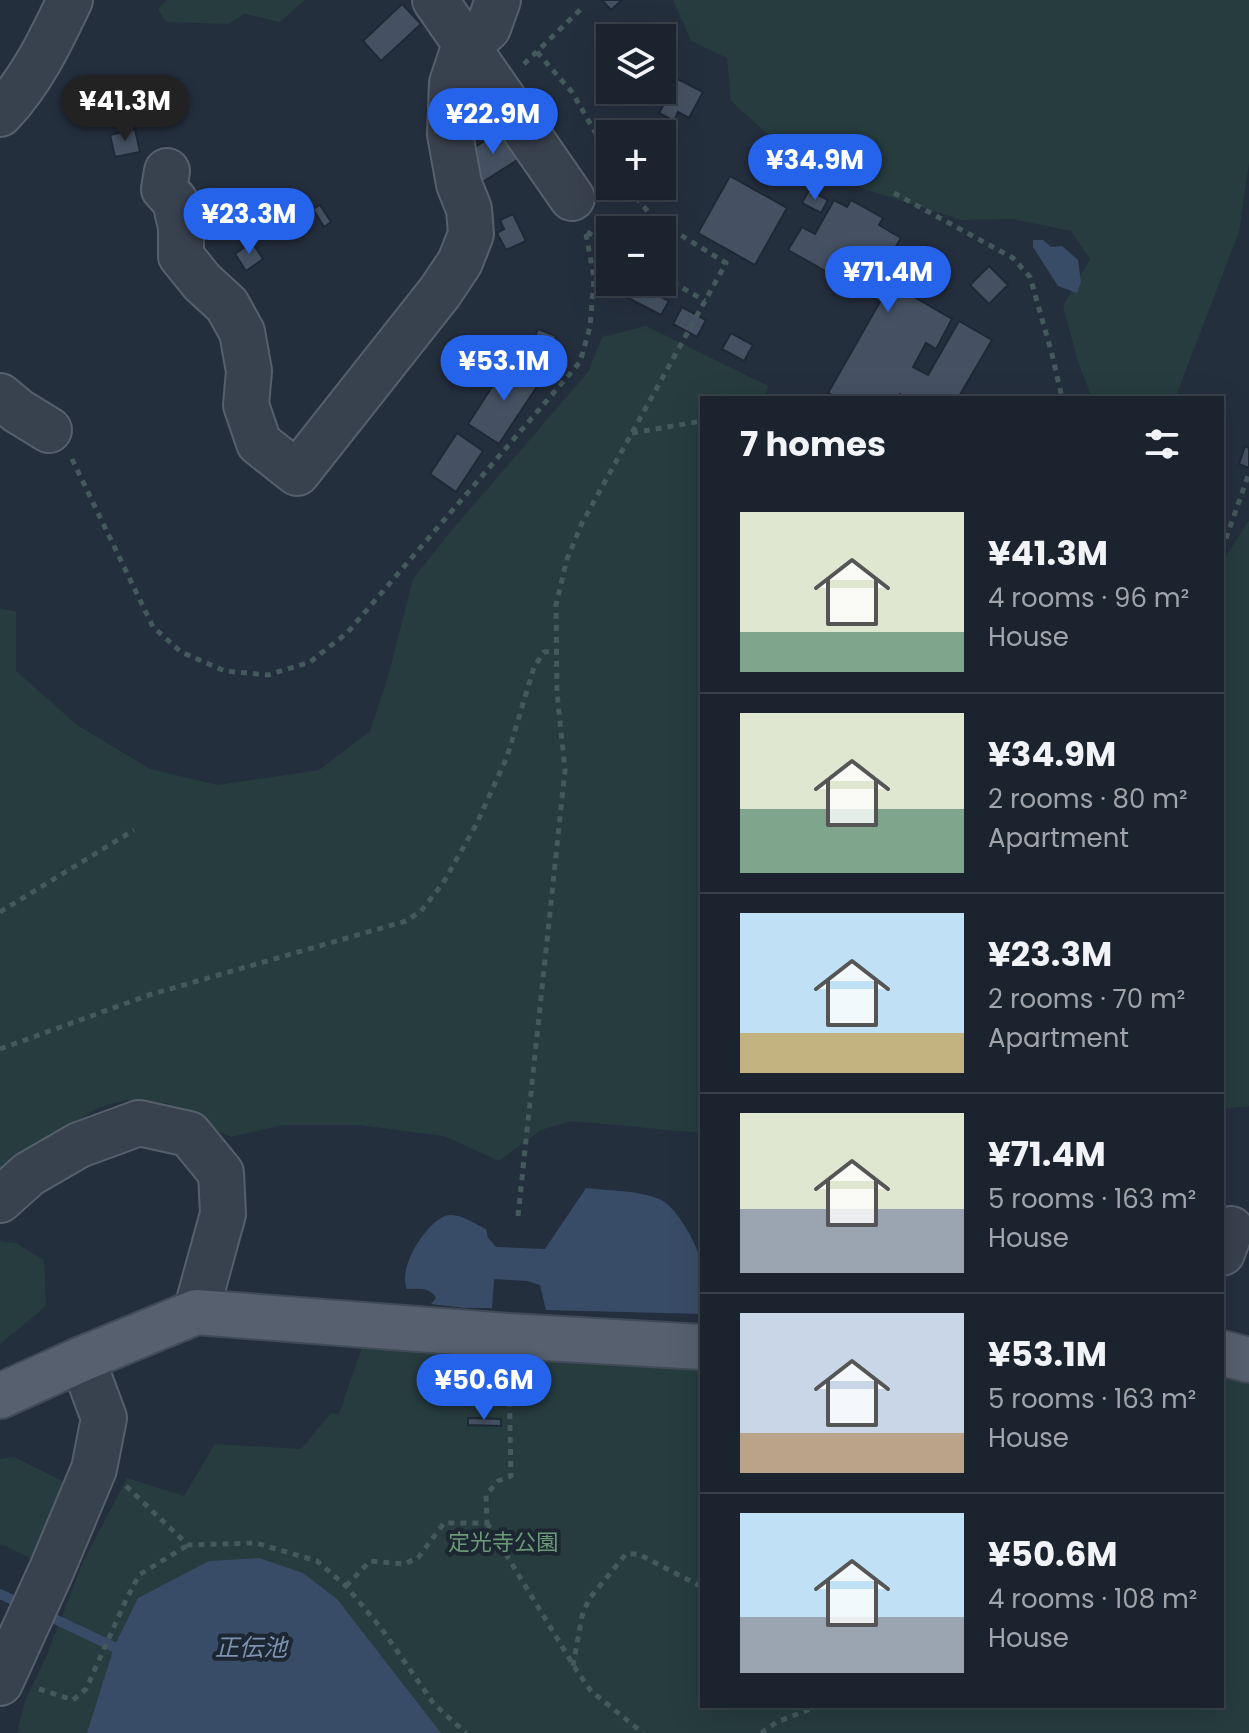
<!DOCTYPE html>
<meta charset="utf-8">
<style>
:root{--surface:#1b232e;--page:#242b36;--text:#f1f3f6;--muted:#a0a4aa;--line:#39404a;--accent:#2563eb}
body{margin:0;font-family:Poppins,"Noto Sans JP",sans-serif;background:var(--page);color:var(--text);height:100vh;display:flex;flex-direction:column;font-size:30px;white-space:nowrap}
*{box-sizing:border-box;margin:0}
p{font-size:26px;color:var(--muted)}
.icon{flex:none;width:44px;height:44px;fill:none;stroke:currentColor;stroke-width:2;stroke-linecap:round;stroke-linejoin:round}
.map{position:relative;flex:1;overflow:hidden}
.details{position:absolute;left:700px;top:396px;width:524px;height:1312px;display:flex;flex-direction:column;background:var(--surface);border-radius:0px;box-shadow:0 8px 32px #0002,0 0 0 2px var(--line)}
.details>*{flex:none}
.tools{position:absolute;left:596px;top:24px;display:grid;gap:16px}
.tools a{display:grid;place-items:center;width:80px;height:80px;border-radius:0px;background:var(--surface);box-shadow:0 8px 32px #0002,0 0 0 2px var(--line);font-size:40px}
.price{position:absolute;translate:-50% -68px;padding:0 18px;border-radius:28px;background:var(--accent);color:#fff;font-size:26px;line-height:52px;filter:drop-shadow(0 2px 4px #0008)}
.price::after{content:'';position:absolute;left:50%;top:48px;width:24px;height:18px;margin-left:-12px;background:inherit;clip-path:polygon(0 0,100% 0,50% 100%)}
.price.active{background:#222;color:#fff}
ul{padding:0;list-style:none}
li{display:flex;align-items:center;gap:24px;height:200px;padding:0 40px}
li+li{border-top:2px solid var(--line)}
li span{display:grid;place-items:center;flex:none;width:224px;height:160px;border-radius:0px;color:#555}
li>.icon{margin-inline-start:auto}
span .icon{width:96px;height:96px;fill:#fffc;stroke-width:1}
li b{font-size:34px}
h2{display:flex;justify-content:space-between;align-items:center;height:96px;padding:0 40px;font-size:34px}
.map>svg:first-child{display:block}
.green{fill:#263c3f}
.water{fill:#394c67}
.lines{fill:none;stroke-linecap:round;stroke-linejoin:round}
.stream{stroke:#394c67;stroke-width:10}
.building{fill:#455162;stroke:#1f2835;stroke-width:2}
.minor-casing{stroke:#565f6c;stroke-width:48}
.major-casing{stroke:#414a57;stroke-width:48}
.path{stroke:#44595c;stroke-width:5;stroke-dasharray:6 6;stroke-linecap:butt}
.minor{stroke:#38414e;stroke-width:44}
.major{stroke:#56606e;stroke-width:44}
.labels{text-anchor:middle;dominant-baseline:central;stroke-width:8;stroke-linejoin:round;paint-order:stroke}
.park-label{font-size:22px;fill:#6b9a76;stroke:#1d2633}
.water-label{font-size:24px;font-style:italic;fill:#7c92b1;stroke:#1d2633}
</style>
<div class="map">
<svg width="1249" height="1733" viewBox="0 0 1249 1733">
<rect width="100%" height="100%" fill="#242f3e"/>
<!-- green -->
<g class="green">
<path d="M167 0H305L280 22 245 14 228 24 166 22 158 9Z"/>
<path d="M673 0H1249V163L1239 232 1175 398H1092L1078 362 1063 306 1090 259 1071 231 1012 219 962 220 864 189 792 156 731 101 727 58 691 41Z"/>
<path d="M646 326 768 386 763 398H702V1133L571 1121 541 1130 499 1161 444 1136 359 1125H283L231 1137 195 1122 167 1103 127 1100 97 1108 54 1136 0 1184V608L16 612V671L77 725 150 769 218 785 319 770 370 731 387 680 413 579 446 537 588 372 602 337Z"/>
<path d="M1249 520V1106L1222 1109V563Z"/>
<path d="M0 1241 16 1243 44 1260 46 1306 0 1344Z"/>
<path d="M364 1342 702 1362V1706H1222V1373L1249 1381V1733H17L25 1701 46 1657 83 1562 127 1478 184 1496 215 1444 301 1449 331 1413 339 1414Z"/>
<path d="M14 1457 69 1484 34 1560 6 1546 0 1545V1459Z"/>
</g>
<!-- water -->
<g class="water">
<path d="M1033 240H1043L1051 247 1062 246 1078 260 1081 282 1077 293 1058 286 1033 247Z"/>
<path d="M586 1188C609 1191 637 1190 659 1199 676 1205 699 1247 702 1265 704 1280 702 1298 702 1314L546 1310 540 1285 527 1281 494 1279 492 1308H465L431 1304 436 1298C430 1287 418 1289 407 1289 397 1269 425 1224 445 1216 457 1211 475 1224 486 1229L488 1238 496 1247 545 1249Z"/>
<path d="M259 1558 303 1573 337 1599 441 1733H87L114 1647 138 1598 209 1561Z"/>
</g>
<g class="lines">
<!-- stream -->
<g class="stream">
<path d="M0 1594 24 1605"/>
<path d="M42 1613 114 1647 126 1650"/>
</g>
</g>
<!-- building -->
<g class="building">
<path d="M602 0H622L611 10Z"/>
<path d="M402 4 421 24 381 61 363 41Z"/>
<path d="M664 72 703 92 689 118 678 112 674 121 659 113 664 104 652 98 655 90H662V77Z"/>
<path d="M504 128 522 157 481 183 463 155Z"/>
<path d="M135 129 140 152 115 157 110 135Z"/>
<path d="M730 176 787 208 755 265 698 233Z"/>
<path d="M809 190 828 200 821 213 802 203Z"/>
<path d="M834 200 847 207 851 200 883 218 879 225 901 238 888 260 905 270 895 286 952 319 936 349 926 343 913 367 928 375 959 321 992 340 958 398H906L900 394 898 398H838L828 393 880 302 788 250 802 227 815 234Z"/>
<path d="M320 205 331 222 324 227 313 209Z"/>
<path d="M513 214 526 241 506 250 497 233 504 229 500 220Z"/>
<path d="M608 223 616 230H610V237L602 229Z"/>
<path d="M252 242 263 259 246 271 235 254Z"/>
<path d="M989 266 1008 285 989 304 970 285Z"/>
<path d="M610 277V282H634L669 301 661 315 605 286Z"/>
<path d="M682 307 706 320 697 337 673 324Z"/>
<path d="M538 329 556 336 545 364 527 358Z"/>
<path d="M731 333 753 345 744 361 722 349Z"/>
<path d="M508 362 540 382 499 444 468 424Z"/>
<path d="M457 433 483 451 456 492 430 474Z"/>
<path d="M1245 446 1249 448V468L1239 464Z"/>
<path d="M468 1418 501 1419V1426L468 1425Z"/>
</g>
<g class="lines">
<!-- minor casing -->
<g class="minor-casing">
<g id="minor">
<path d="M435 0 572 198"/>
<path d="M0 114C31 82 51 40 70 0"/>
<path d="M167 171 164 189 175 201 181 227V256L202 282 227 305 242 332 249 371 246 405 259 443 297 473 440 292 460 262 471 234 469 209 459 184 450 134 452 83 462 53 467 46 488 28 498 0"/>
<path d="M0 396 18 411 49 430"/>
<path d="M0 1200 29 1174 79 1145 139 1123 189 1134 221 1173 223 1214 196 1312"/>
<path d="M1222 1253 1231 1229"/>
<path d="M0 1683 52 1569 94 1469 104 1418 82 1359"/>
</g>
</g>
<!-- major casing -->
<g class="major-casing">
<g id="major">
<path d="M1222 1353 1249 1360"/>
<path d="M0 1396 82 1359 196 1312 509 1336 702 1347"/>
</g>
</g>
<!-- path -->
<g class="path">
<path d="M537 52 572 92 610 158"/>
<path d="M524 64 582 8"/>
<path d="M894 193 1013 258 1030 277 1052 354 1062 398"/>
<path d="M587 232 610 246"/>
<path d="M662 276 705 301"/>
<path d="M632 433 702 421"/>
<path d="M72 459 153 627 181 652 225 671 268 675 310 662 347 633 580 362 590 327 594 278 586 234"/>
<path d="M1222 550 1249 473"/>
<path d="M0 912 134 830"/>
<path d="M0 1049 149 995 406 921 421 911 443 883 476 825 507 757 534 667 544 652 557 651"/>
<path d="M518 1216 565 770 557 693 556 605 567 559 582 523 726 263 653 218 627 186"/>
<path d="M126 1486 188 1545 256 1543 317 1561 346 1586 381 1628 434 1704 466 1733"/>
<path d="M487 1523 577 1671 591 1691 643 1733"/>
<path d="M346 1586 370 1561 404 1564 418 1558 444 1523H487L486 1495 498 1481 511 1476 509 1372"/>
<path d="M573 1666 582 1616 589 1599 626 1554H638L702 1587"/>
<path d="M39 1689 73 1700 86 1689 126 1600 139 1575 188 1545"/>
<path d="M761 1733 777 1722 818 1706"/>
</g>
<!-- minor -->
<use href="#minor" class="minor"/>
<!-- major -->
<use href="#major" class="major"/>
</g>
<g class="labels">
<!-- park labels -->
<g class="park-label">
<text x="503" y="1542">定光寺公園</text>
</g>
<!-- water labels -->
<g class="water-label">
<text x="251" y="1647">正伝池</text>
</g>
</g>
</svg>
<div class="tools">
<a><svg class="icon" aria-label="layers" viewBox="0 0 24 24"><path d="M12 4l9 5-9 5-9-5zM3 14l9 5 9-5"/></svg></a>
<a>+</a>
<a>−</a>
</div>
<b class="price active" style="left:125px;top:143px">¥41.3M</b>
<b class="price" style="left:493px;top:156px">¥22.9M</b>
<b class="price" style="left:815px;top:202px">¥34.9M</b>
<b class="price" style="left:249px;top:256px">¥23.3M</b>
<b class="price" style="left:888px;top:314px">¥71.4M</b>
<b class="price" style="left:504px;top:403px">¥53.1M</b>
<b class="price" style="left:484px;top:1422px">¥50.6M</b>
<section class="details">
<h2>7 homes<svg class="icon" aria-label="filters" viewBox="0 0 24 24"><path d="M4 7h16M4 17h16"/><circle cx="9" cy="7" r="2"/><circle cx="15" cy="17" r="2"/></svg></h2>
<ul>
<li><span style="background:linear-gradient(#dfe7d0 75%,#7fa58c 0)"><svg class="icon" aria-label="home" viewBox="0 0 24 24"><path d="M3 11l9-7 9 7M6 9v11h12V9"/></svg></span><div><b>¥41.3M</b><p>4 rooms · 96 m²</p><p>House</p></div></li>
<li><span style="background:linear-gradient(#dfe7d0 60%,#7fa58c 0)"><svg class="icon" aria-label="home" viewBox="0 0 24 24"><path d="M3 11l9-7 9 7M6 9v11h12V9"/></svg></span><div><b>¥34.9M</b><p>2 rooms · 80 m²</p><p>Apartment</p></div></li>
<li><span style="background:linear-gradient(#bfe0f5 75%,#c2b280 0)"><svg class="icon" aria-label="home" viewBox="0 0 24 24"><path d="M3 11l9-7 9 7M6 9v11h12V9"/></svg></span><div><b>¥23.3M</b><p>2 rooms · 70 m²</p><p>Apartment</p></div></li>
<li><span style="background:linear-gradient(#dfe7d0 60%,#9aa5b1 0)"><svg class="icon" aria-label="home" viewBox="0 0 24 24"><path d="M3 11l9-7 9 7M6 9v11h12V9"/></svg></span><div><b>¥71.4M</b><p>5 rooms · 163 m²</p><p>House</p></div></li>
<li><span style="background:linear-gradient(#c9d6e8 75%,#b9a48a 0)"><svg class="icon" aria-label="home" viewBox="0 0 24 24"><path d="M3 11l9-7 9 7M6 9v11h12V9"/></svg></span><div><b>¥53.1M</b><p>5 rooms · 163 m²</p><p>House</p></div></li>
<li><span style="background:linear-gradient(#bfe0f5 65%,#9aa5b1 0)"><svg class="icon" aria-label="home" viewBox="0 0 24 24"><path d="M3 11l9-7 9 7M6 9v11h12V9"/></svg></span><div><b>¥50.6M</b><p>4 rooms · 108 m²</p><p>House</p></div></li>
</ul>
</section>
</div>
